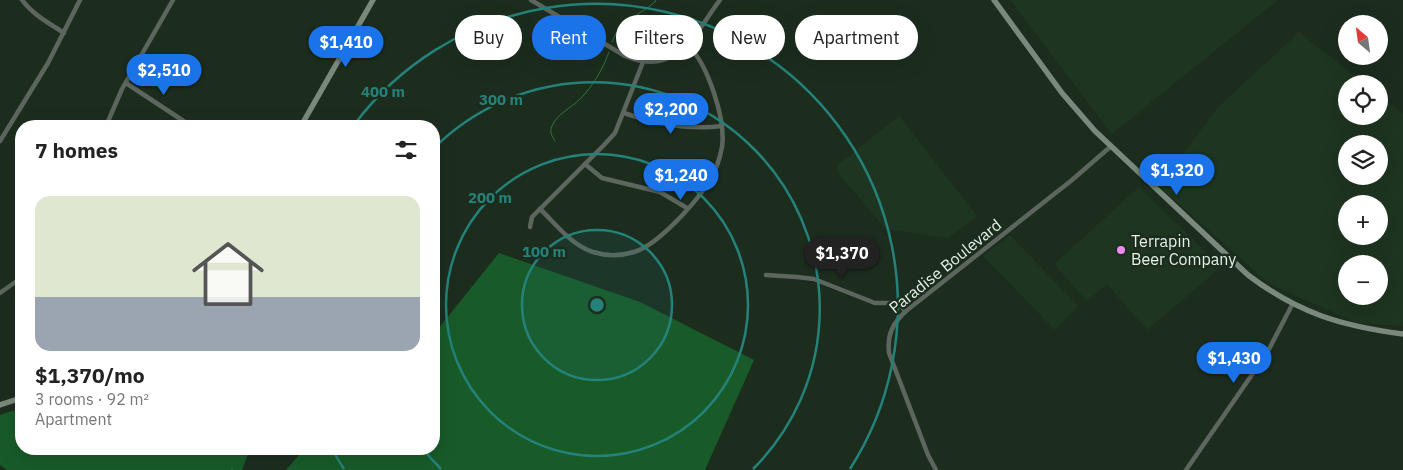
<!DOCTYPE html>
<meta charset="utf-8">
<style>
:root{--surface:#fff;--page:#f2f2f2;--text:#222;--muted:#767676;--line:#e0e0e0;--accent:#1a73e8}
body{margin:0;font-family:"IBM Plex Sans",sans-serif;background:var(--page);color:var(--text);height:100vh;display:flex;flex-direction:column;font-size:19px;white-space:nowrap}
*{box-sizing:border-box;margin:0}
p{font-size:16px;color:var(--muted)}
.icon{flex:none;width:28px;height:28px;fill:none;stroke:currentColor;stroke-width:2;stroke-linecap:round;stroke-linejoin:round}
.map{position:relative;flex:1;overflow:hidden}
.panel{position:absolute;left:15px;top:120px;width:425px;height:335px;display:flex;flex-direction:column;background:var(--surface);border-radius:20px;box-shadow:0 5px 20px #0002}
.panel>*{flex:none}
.banner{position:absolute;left:455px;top:15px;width:475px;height:45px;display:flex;gap:10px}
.needle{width:32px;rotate:331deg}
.controls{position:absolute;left:1338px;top:15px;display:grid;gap:10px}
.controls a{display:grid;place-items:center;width:50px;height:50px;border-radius:50%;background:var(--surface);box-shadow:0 5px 20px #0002;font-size:25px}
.price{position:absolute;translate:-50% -42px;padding:0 11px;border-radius:18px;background:var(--accent);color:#fff;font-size:16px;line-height:32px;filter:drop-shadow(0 1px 2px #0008)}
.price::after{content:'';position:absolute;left:50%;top:30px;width:15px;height:11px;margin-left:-8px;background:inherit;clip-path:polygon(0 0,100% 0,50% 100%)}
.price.active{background:#222;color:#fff}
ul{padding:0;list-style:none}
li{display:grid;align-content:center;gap:10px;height:265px;padding:0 20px}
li+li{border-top:1px solid var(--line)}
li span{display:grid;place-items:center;height:155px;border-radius:15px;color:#555}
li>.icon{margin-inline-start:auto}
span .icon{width:90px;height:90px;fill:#fffc;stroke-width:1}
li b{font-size:21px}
h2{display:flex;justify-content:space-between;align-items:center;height:60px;padding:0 20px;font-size:21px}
.tag{padding:0 18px;border-radius:22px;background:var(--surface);box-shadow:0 5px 20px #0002;font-size:18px;line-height:45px}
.tag.active{background:var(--accent);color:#fff}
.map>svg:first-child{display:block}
.built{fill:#1e3521;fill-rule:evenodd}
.green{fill:#185b29}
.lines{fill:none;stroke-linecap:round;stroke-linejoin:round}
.stream{stroke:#2b793c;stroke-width:1}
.street{stroke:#5d665e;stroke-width:4.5}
.secondary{stroke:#7b897c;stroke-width:5.5}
.ring{fill:none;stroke:#24827a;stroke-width:2.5}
.poi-dot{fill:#ef8bf6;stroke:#1c2d1e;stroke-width:2}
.labels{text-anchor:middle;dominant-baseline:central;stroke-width:5;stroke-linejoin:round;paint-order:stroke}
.poi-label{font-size:16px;fill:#e5f1e6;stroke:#1c2d1e;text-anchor:start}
.street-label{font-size:16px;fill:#e5f1e6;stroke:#1c2d1e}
.centre{fill:#24827a;stroke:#1c2d1e;stroke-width:2.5}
.ring-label{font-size:15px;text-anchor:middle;font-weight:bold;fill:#24827a;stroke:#1c2d1e;stroke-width:5;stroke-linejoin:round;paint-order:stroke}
</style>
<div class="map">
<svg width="1403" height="470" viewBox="0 0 1403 470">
<rect width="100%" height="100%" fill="#1c2d1e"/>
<!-- built -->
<g class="built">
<path d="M1010 0H1278L1112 134Z"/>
<path d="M1299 32 1365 84H1346V116H1379V95L1403 114V326L1358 323 1269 284 1159 186 1217 108ZM1346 144H1379V176H1346ZM1346 204H1379V236H1346ZM1346 264H1379V296H1346Z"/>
<path d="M899 116 977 216 948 238 886 229 838 173 837 165Z"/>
<path d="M1139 187 1221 267 1147 330 1107 284 1087 301 1054 264Z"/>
<path d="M1010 235 1078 306 1055 330 983 256Z"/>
</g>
<!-- green -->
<g class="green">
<path d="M499 253 640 302 754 360 705 470H286L304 449H434V334Z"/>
<path d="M21 408V449H250L242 470H7L0 465V415Z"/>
</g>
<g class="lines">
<!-- stream -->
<g class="stream">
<path d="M612 42C619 21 640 15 655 2L656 0"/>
<path d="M555 141C552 136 549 132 552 126 557 114 571 108 580 99 593 86 603 69 609 52"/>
<path d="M232 467V470"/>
</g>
<!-- street -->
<g class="street">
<path d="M22 0C33 15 49 23 64 33"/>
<path d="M531 0 625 56C677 78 695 33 720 0"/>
<path d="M126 83 191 126"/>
<path d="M624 113C656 124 688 130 722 126"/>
<path d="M106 126 122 89 173 0"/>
<path d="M0 141 48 63 80 0"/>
<path d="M585 164 602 178 660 192 687 208"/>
<path d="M540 209C556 224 571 245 593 252 606 256 621 256 634 252 658 245 698 201 710 179 716 170 720 158 722 147 726 119 708 65 688 45"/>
<path d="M530 227 532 217 603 146 615 133 643 62"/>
<path d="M766 275 797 277 814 279 875 303H897L906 311"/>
<path d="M0 293 21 278"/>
<path d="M936 470 928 455 889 353C887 335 892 324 906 311L1072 180 1110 147"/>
<path d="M1186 470 1267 353 1292 305"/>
</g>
<!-- secondary -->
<g class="secondary">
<path d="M994 0 1062 93 1095 131 1248 275C1298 313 1341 326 1403 334"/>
<path d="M301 126 373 0"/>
<path d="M0 405 21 398"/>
</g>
</g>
<!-- distance rings -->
<circle cx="597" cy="305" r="75" fill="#24827a" fill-opacity=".12"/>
<g class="ring">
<circle cx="597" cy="305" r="75"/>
<circle cx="597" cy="305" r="151"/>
<path d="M441 469A226 226 0 0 1 423 449M434 148A226 226 0 1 1 753 469"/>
<path d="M344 469A302 302 0 0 1 332 449M354 125A302 302 0 0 1 850 469"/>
</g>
<!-- markers -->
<circle class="poi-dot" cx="1121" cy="250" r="5"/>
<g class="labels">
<!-- poi labels -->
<g class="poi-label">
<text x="1131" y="241">Terrapin<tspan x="1131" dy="18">Beer Company</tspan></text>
</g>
<!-- street labels -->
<g class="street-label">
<text transform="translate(945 266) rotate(-39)">Paradise Boulevard</text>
</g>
</g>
<circle cx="597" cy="305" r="8" class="centre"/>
<g class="ring-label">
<text x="383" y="97">400 m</text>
<text x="501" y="105">300 m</text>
<text x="490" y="203">200 m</text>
<text x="544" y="257">100 m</text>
</g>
</svg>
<div class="controls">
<a><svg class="needle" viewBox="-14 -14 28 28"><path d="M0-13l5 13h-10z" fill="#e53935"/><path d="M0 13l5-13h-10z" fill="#767676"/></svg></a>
<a><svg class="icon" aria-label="locate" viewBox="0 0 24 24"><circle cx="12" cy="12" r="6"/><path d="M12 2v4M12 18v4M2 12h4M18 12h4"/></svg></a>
<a><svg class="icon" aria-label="layers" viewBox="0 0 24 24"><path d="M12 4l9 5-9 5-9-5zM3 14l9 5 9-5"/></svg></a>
<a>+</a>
<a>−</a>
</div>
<b class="price" style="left:346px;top:68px">$1,410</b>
<b class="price" style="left:164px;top:96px">$2,510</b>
<b class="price" style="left:671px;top:135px">$2,200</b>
<b class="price" style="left:1177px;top:196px">$1,320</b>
<b class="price" style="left:681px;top:201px">$1,240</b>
<b class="price active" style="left:842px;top:279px">$1,370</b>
<b class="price" style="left:1234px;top:384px">$1,430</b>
<div class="banner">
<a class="tag">Buy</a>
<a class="tag active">Rent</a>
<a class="tag">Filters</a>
<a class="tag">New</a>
<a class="tag">Apartment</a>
</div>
<section class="panel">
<h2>7 homes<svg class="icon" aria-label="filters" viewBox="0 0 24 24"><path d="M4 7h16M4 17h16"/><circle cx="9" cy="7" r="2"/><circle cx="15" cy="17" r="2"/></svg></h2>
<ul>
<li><span style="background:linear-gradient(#dfe7d0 65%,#9aa5b1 0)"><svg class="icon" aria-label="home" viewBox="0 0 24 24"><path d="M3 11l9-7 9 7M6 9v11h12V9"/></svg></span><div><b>$1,370/mo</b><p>3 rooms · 92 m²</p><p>Apartment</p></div></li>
</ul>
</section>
</div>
